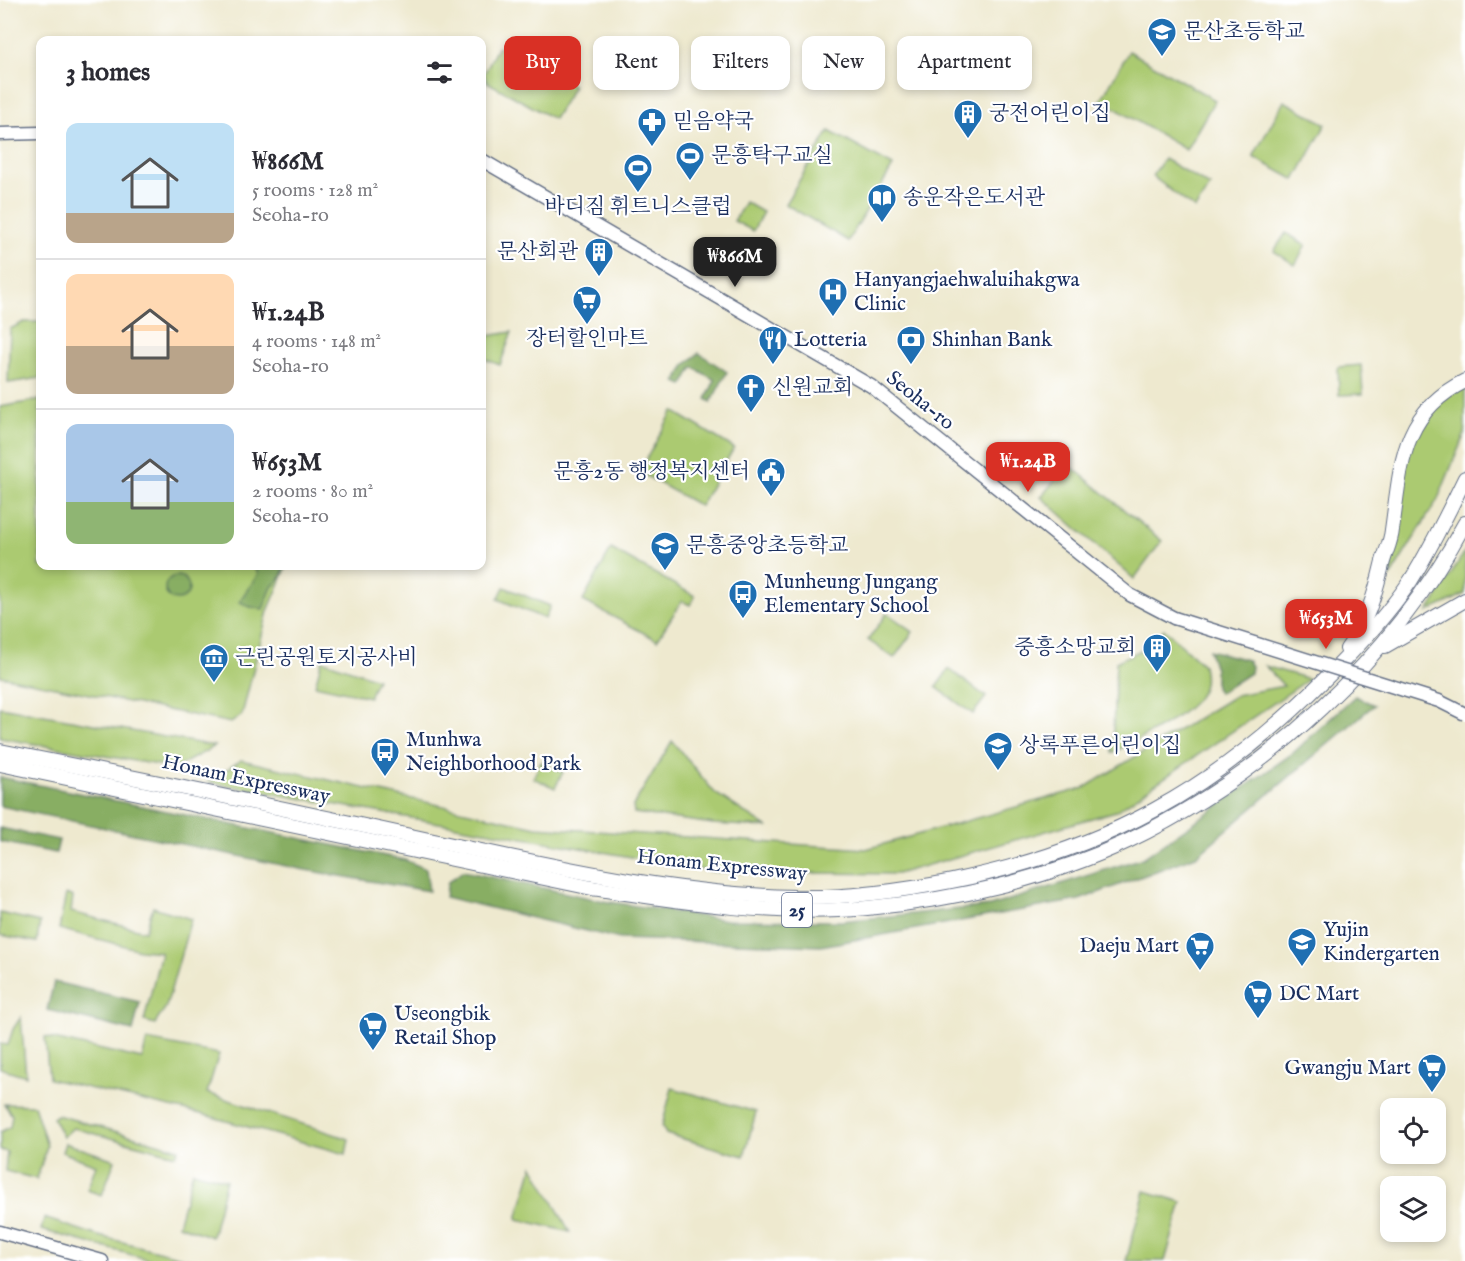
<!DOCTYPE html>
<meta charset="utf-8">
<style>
:root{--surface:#fff;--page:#f2f2f3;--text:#2b2b33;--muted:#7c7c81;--line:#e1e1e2;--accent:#d93025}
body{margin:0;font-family:"IM FELL English","Noto Serif KR",serif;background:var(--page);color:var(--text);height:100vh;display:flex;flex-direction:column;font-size:22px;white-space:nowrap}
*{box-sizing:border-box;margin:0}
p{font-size:20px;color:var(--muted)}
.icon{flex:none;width:33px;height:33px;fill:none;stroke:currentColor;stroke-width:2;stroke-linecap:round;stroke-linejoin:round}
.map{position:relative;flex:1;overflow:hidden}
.sheet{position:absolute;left:36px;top:36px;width:450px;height:534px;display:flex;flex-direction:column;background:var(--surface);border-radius:12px;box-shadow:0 3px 9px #0003}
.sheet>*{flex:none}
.banner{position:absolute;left:504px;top:36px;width:570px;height:54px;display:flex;gap:12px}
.buttons{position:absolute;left:1380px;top:1098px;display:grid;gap:12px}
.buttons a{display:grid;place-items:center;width:66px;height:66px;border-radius:12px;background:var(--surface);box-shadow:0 3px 9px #0003;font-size:30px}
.price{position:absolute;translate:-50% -51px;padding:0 14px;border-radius:12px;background:var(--accent);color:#fff;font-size:20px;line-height:39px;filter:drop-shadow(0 2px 3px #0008)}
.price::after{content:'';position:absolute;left:50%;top:36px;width:18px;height:14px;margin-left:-9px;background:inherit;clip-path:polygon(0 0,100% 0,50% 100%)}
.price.selected{background:#222;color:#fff}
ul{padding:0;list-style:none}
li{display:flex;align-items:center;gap:18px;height:150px;padding:0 30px}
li+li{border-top:2px solid var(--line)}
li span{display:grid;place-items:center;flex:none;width:168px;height:120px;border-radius:12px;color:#555}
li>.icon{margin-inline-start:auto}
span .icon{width:72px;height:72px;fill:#fffc;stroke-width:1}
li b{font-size:26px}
h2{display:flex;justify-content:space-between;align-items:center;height:72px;padding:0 30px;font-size:26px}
.pill{padding:0 21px;border-radius:12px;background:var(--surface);box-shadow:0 3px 9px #0003;font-size:21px;line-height:54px}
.pill.selected{background:var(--accent);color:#fff}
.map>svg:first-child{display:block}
.green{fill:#abca71;stroke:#637c68;stroke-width:1.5}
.forest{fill:#88ae63;stroke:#526e60;stroke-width:1.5}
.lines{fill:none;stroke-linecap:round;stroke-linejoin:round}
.major-casing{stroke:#657086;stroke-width:15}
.highway-casing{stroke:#657086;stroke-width:16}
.major{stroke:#fff;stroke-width:12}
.highway{stroke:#fff;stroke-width:14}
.major-bridge-casing{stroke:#657086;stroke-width:15;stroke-linecap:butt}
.major-bridge{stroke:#fff;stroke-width:12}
.labels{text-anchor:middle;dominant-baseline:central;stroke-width:4.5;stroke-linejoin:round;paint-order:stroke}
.shield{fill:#fff;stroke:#5f6d8e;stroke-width:1.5}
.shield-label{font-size:20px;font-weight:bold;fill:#1b2f5e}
.poi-label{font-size:21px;fill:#1b2f5e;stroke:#fff;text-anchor:start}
.street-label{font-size:21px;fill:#1b2f5e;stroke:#fff}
</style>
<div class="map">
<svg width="1465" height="1261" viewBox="0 0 1465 1261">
<rect width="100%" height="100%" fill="#fff"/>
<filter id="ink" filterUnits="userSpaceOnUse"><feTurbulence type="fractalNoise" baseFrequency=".0167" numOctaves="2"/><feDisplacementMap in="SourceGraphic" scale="12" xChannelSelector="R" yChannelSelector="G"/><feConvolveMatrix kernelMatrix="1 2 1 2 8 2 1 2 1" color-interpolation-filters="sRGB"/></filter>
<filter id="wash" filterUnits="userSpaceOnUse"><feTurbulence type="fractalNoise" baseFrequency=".008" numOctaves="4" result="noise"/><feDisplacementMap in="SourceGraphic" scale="24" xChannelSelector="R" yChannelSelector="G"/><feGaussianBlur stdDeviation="1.35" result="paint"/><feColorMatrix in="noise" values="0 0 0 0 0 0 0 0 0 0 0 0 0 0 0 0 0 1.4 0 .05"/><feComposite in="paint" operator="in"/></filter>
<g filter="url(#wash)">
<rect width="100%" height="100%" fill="#eee9cf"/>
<!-- green -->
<g class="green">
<path d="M504 46 574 86 554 119 487 82 484 74 497 48Z"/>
<path d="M1129 51 1215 100 1186 150 1101 100Z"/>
<path d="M1284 101 1326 124 1295 180 1253 157Z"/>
<path d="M829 131 893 166 848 241 785 204Z"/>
<path d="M1164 159 1210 186 1195 209 1152 176Z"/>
<path d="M745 202 763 212 753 231 734 221Z"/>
<path d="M1286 233 1306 245 1295 265 1274 251Z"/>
<path d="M24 322H40V378L8 383 10 329Z"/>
<path d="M512 332 500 365 482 358V337Z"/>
<path d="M1361 365 1363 394 1339 395 1338 367Z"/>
<path d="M1465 381V433L1438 499 1390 577 1396 492 1418 422Z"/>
<path d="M40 400V566H287L268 611 242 715 231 723 0 676V407Z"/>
<path d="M673 411 734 448 700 506 639 472Z"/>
<path d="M1068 464 1162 541 1134 579 1041 497Z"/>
<path d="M611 549 695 596 690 605 682 601 657 640 583 601Z"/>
<path d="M1465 551V594L1428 612Z"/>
<path d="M504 587 550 606 545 619 498 599Z"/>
<path d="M887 613 913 632 894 658 868 640Z"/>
<path d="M1164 629 1203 665C1204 670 1205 678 1204 684 1199 713 1136 740 1112 753L1116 662 1147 647Z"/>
<path d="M322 660 377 679 369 697 315 685Z"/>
<path d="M1265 666 1309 679 1116 811 897 874 716 872 208 782 241 760 536 827 866 849 1084 788 1236 695 1284 686Z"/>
<path d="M949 669 986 697 973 714 936 687Z"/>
<path d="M0 707 215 746 176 768 0 738Z"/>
<path d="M672 741 715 793 767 827 713 824 634 813 633 806Z"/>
<path d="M541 762 563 772 555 788 533 778Z"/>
<path d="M66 894 73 897 71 912 145 931 153 907 191 919 166 1007 155 1024 144 1021 161 952 140 950 59 929Z"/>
<path d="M0 913 40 922 37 942 0 935Z"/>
<path d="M21 1017 26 1076 0 1068V1044L8 1045 13 1029Z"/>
<path d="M45 1037 142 1059 147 1040 219 1054 207 1093 349 1139 346 1154 201 1114 49 1079Z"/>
<path d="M672 1088 756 1112 744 1156 666 1134 662 1126Z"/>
<path d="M4 1104 34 1105 47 1146 37 1179 5 1171 7 1152 0 1150V1132L10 1127 12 1115Z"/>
<path d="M57 1115 179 1149 176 1155 73 1128 63 1137 53 1118Z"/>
<path d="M65 1143 115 1160 102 1195 87 1190 96 1165 62 1152Z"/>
<path d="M533 1166 570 1232 517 1219Z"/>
<path d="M193 1171 226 1180 212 1237 178 1225Z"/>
<path d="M1145 1191 1182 1202 1165 1261H1126Z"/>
<path d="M44 1218 99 1236 197 1261H154L41 1230Z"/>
</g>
<!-- forest -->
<g class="forest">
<path d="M699 353 727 372 711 402 706 399 715 380 693 367 683 385 676 382 685 365Z"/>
<path d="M252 566H284L282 576 272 587 263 609 250 607 240 602C245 590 253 585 258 573Z"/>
<circle cx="177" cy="588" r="12"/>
<path d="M1209 650 1247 660 1251 666 1250 673 1219 693 1215 688V669Z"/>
<path d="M1355 696 1374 705 1196 856 1079 900 821 946 620 939 445 897 448 882 463 871 604 901 727 920 841 921 990 906 1143 858 1293 753Z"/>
<path d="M0 777 405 860 426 869 429 891 305 870 0 806Z"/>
<path d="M0 828 59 840 56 853 0 842Z"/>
<path d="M54 982 140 1002 133 1031 47 1010Z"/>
</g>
</g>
<g filter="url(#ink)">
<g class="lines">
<!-- major casing -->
<g class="major-casing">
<g id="major">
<path d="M0 134 40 133"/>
<path d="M482 160 871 386 1130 595 1174 618"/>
<path d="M0 1232 102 1261"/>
</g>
</g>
<!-- highway casing -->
<g class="highway-casing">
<g id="highway">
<path d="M1385 646 1465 600"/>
<path d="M1347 649C1366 624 1375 595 1382 565 1385 553 1391 542 1392 530 1401 468 1400 413 1465 381"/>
<path d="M0 751C143 779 286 809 429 840 548 865 675 895 796 897 849 898 901 891 952 881 1105 850 1214 790 1324 680 1356 649 1386 617 1411 580 1431 548 1448 513 1465 478"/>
<path d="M0 764 592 888C682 902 775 917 867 908 954 900 1048 879 1128 841 1268 774 1391 659 1465 523"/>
</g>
</g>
<!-- major -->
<use href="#major" class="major"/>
<!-- highway -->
<use href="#highway" class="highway"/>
<!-- major-bridge casing -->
<g class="major-bridge-casing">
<path id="major-bridge" d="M1174 618 1439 701 1465 714"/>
</g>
<!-- major-bridge -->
<use href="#major-bridge" class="major-bridge"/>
</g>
</g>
<!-- icons -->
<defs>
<g id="school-pin" transform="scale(1.5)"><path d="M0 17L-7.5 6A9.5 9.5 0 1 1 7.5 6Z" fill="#1f6fb2" stroke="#fff"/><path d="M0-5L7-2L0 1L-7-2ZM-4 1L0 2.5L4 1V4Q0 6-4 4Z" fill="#fff"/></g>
<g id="building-pin" transform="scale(1.5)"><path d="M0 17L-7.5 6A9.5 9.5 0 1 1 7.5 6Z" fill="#1f6fb2" stroke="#fff"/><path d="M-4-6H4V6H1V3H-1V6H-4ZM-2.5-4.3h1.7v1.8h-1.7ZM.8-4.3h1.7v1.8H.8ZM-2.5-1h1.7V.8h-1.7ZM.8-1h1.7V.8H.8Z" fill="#fff"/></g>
<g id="pharmacy-pin" transform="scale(1.5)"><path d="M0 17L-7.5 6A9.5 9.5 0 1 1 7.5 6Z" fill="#1f6fb2" stroke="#fff"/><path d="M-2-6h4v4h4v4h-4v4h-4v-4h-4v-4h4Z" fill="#fff"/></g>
<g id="stadium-pin" transform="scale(1.5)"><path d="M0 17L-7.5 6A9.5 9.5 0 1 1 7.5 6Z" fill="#1f6fb2" stroke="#fff"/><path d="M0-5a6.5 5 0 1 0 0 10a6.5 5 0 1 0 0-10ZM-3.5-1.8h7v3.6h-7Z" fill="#fff"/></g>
<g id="library-pin" transform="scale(1.5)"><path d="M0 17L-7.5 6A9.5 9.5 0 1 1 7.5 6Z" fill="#1f6fb2" stroke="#fff"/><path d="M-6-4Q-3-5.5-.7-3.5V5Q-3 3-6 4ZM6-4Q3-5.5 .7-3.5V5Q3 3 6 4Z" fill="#fff"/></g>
<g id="hospital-pin" transform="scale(1.5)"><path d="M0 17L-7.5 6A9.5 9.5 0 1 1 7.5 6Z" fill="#1f6fb2" stroke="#fff"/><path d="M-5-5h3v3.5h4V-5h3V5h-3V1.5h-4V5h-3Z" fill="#fff"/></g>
<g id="supermarket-pin" transform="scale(1.5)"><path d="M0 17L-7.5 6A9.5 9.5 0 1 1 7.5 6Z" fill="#1f6fb2" stroke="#fff"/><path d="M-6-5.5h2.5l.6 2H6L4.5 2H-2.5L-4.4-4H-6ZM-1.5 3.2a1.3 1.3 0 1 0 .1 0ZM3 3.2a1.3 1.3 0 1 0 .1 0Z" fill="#fff"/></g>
<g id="restaurant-pin" transform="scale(1.5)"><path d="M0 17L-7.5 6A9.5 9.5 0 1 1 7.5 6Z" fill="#1f6fb2" stroke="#fff"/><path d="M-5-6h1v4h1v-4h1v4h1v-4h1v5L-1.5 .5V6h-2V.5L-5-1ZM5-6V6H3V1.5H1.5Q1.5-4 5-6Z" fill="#fff"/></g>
<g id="bank-pin" transform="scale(1.5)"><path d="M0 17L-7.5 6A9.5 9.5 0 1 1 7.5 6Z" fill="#1f6fb2" stroke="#fff"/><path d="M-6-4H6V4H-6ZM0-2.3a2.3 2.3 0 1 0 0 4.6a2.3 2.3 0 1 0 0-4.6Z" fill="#fff"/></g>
<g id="church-pin" transform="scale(1.5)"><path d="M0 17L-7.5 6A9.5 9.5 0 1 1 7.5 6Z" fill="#1f6fb2" stroke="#fff"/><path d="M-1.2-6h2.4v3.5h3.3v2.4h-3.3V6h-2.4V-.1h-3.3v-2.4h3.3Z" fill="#fff"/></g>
<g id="civic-pin" transform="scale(1.5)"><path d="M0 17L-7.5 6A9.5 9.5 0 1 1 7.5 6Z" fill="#1f6fb2" stroke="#fff"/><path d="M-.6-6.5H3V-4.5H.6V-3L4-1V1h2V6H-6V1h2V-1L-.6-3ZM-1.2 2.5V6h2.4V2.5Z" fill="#fff"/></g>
<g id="bus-pin" transform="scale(1.5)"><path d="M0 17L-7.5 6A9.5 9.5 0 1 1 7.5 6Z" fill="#1f6fb2" stroke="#fff"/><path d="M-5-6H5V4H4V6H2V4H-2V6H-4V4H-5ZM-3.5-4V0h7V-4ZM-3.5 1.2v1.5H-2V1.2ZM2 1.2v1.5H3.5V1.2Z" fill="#fff"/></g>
<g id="museum-pin" transform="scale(1.5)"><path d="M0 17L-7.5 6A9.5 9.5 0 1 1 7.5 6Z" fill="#1f6fb2" stroke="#fff"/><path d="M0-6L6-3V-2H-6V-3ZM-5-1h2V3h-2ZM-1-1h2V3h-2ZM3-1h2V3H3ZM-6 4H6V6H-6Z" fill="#fff"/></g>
</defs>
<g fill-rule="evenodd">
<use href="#school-pin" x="1162" y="32"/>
<use href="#building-pin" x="968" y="114"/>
<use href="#pharmacy-pin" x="652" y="122"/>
<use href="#stadium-pin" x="690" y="156"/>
<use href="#stadium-pin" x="638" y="168"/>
<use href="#library-pin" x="882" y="198"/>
<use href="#building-pin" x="599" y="252"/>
<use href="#hospital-pin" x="833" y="292"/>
<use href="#supermarket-pin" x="587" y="300"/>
<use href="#restaurant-pin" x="773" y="340"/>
<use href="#bank-pin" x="911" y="340"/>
<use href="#church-pin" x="751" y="388"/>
<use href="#civic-pin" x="771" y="472"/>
<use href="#school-pin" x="665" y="546"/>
<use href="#bus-pin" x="743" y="594"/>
<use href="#building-pin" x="1157" y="648"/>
<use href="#museum-pin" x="214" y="658"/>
<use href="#school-pin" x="998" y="746"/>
<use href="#bus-pin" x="385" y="752"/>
<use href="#school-pin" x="1302" y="942"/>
<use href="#supermarket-pin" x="1200" y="946"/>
<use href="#supermarket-pin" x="1258" y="994"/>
<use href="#supermarket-pin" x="373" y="1026"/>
<use href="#supermarket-pin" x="1432" y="1068"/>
</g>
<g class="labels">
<!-- shield labels -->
<rect class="shield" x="782" y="893" width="30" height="34" rx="4.5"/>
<g class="shield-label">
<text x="797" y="910">25</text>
</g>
<!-- poi labels -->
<g class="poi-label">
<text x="1183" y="32">문산초등학교</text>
<text x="989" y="114">궁전어린이집</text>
<text x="673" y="122">믿음약국</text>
<text x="711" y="156">문흥탁구교실</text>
<text x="903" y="198">송운작은도서관</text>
<text x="638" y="207" text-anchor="middle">바디짐 휘트니스클럽</text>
<text x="578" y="252" text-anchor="end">문산회관</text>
<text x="854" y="280">Hanyangjaehwaluihakgwa<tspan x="854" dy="24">Clinic</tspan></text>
<text x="587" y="339" text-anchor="middle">장터할인마트</text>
<text x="794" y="340">Lotteria</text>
<text x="932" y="340">Shinhan Bank</text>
<text x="772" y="388">신원교회</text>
<text x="750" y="472" text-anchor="end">문흥2동 행정복지센터</text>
<text x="686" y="546">문흥중앙초등학교</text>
<text x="764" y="582">Munheung Jungang<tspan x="764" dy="24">Elementary School</tspan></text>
<text x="1136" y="648" text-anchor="end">중흥소망교회</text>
<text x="235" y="658">근린공원토지공사비</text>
<text x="406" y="740">Munhwa<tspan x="406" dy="24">Neighborhood Park</tspan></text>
<text x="1019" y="746">상록푸른어린이집</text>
<text x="1323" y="930">Yujin<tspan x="1323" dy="24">Kindergarten</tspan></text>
<text x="1179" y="946" text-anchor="end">Daeju Mart</text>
<text x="1279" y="994">DC Mart</text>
<text x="394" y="1014">Useongbik<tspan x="394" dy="24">Retail Shop</tspan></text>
<text x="1411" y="1068" text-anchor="end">Gwangju Mart</text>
</g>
<!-- street labels -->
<g class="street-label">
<text transform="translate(920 401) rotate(39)">Seoha-ro</text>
<text transform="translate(246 780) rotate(12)">Honam Expressway</text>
<text transform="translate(722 866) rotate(6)">Honam Expressway</text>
</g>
</g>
</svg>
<div class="buttons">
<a><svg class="icon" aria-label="locate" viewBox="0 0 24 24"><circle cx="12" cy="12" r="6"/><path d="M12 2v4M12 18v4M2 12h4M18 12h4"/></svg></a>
<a><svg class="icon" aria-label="layers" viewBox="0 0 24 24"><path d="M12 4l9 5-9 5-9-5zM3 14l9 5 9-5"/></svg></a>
</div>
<b class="price selected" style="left:735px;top:288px">₩866M</b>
<b class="price" style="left:1028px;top:493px">₩1.24B</b>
<b class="price" style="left:1326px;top:650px">₩653M</b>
<div class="banner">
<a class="pill selected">Buy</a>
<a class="pill">Rent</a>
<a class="pill">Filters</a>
<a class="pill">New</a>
<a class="pill">Apartment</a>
</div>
<section class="sheet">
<h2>3 homes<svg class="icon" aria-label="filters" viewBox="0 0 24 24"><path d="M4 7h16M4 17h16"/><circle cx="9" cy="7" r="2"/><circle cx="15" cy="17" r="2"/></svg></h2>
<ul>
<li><span style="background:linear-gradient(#bfe0f5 75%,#b9a48a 0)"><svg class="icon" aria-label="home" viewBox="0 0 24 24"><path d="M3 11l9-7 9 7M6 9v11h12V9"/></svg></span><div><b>₩866M</b><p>5 rooms · 128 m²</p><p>Seoha-ro</p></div></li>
<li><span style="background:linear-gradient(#ffd9b3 60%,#b9a48a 0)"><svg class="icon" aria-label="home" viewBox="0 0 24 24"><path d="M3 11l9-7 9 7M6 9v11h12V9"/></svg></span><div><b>₩1.24B</b><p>4 rooms · 148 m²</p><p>Seoha-ro</p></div></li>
<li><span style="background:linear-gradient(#a9c7e8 65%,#8fb573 0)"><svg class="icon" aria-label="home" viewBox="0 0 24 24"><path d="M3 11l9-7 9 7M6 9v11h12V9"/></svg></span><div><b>₩653M</b><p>2 rooms · 80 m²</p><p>Seoha-ro</p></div></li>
</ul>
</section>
</div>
